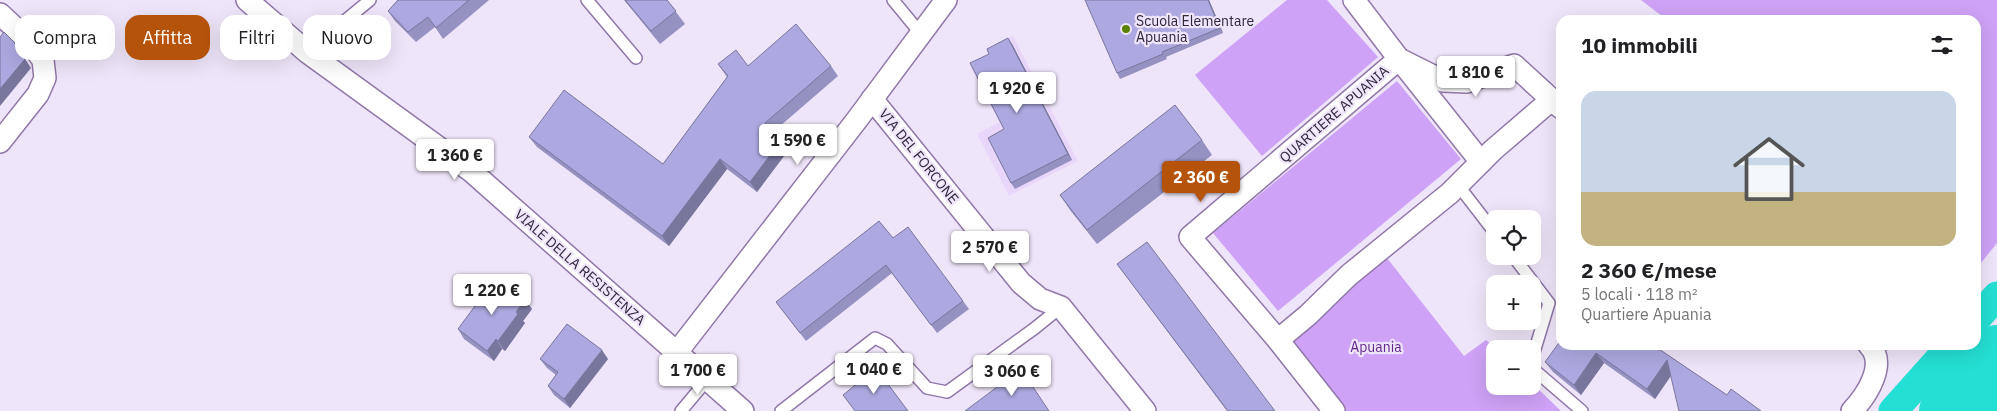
<!DOCTYPE html>
<html lang="it">
<meta charset="utf-8">
<style>
:root{--surface:#fff;--page:#f2f2f2;--text:#202124;--muted:#757577;--accent:#b45309}
body{margin:0;font-family:"IBM Plex Sans",sans-serif;background:var(--page);color:var(--text);height:100vh;display:flex;flex-direction:column;font-size:19px;white-space:nowrap}
*{box-sizing:border-box;margin:0}
p{font-size:16px;color:var(--muted)}
.icon{flex:none;width:28px;height:28px;fill:none;stroke:currentColor;stroke-width:2;stroke-linecap:round;stroke-linejoin:round}
.map{position:relative;flex:1;overflow:hidden}
.sheet{position:absolute;left:1556px;top:15px;width:425px;height:335px;display:flex;flex-direction:column;background:var(--surface);border-radius:15px;box-shadow:0 5px 20px #0002}
.sheet>*{flex:none}
.banner{position:absolute;left:15px;top:15px;width:475px;height:45px;display:flex;gap:10px}
.controls{position:absolute;left:1486px;top:210px;display:grid;gap:10px}
.controls a{display:grid;place-items:center;width:55px;height:55px;border-radius:10px;background:var(--surface);box-shadow:0 5px 20px #0002;font-size:25px}
.price{position:absolute;translate:-50% -42px;padding:0 11px;border-radius:5px;background:#fff;color:#222;font-size:16px;line-height:32px;filter:drop-shadow(0 1px 2px #0008)}
.price::after{content:'';position:absolute;left:50%;top:30px;width:15px;height:11px;margin-left:-8px;background:inherit;clip-path:polygon(0 0,100% 0,50% 100%)}
.price.current{background:var(--accent);color:#fff}
ul{padding:0;list-style:none}
li{display:grid;align-content:center;gap:10px;height:265px;padding:0 25px}
li span{display:grid;place-items:center;height:155px;border-radius:15px;color:#555}
li>.icon{margin-inline-start:auto}
span .icon{width:90px;height:90px;fill:#fffc;stroke-width:1}
li b{font-size:21px}
h2{display:flex;justify-content:space-between;align-items:center;height:60px;padding:0 25px;font-size:21px}
.tag{padding:0 18px;border-radius:15px;background:var(--surface);box-shadow:0 5px 20px #0002;font-size:18px;line-height:45px}
.tag.current{background:var(--accent);color:#fff}
.map>svg:first-child{display:block}
.built{fill:#e9d7fb}
.green{fill:#cea2f6}
.lines{fill:none;stroke-linecap:round;stroke-linejoin:round}
.canal{stroke:#24dfd3;stroke-width:29}
.river{stroke:#24dfd3;stroke-width:50}
.lane-casing{stroke:#9077a8;stroke-width:14}
.street-casing{stroke:#9077a8;stroke-width:24}
.lane{stroke:#fff;stroke-width:11}
.street{stroke:#fff;stroke-width:21}
.wall{fill:#9591c1}
.shaded-wall{fill:#79769d}
.building{fill:#ada9e0;stroke:#79769d}
.poi-dot{fill:#5a8100;stroke:#efe5fa;stroke-width:2}
.labels{text-anchor:middle;dominant-baseline:central;stroke-width:4.5;stroke-linejoin:round;paint-order:stroke}
.poi-label{font-size:14px;fill:#30263a;stroke:#efe5fa;text-anchor:start}
.street-label{font-size:14px;fill:#30263a;stroke:#efe5fa}
.park-label{font-size:14px;fill:#64258f;stroke:#efe5fa}
</style>
<div class="map">
<svg width="1997" height="411" viewBox="0 0 1997 411">
<rect width="100%" height="100%" fill="#efe5fa"/>
<!-- built -->
<path class="built" d="M1013 36 1078 161 1009 196 977 134 999 122 971 68 990 58 986 50Z"/>
<!-- green -->
<g class="green">
<path d="M1287 0H1327L1378 57 1262 156 1195 75Z"/>
<path d="M1641 0H1997V243L1981 263 1976 259V20H1667Z"/>
<path d="M1397 81 1461 159 1278 311 1213 233Z"/>
<path d="M1387 258 1464 356 1486 340 1496 349 1495 386H1532L1533 384 1561 411H1334L1278 340Z"/>
</g>
<g class="lines">
<!-- canal -->
<g class="canal">
<path d="M1976 319 1997 296"/>
<path d="M1893 411 1952 345"/>
<path d="M1988 411 1997 401"/>
</g>
<!-- river -->
<path class="river" d="M1944 411 1997 350"/>
<!-- lane casing -->
<g class="lane-casing">
<g id="lane">
<path d="M587 0 636 58"/>
<path d="M893 0 921 34"/>
<path d="M307 52 370 0"/>
<path d="M1458 185 1495 233"/>
<path d="M1513 256 1549 303 1532 359"/>
<path d="M1532 368 1582 411"/>
<path d="M681 411 707 380"/>
<path d="M781 411 875 338 887 344 927 388 947 392 1035 328 1061 307"/>
</g>
</g>
<!-- street casing -->
<g class="street-casing">
<g id="street">
<path d="M247 0 307 52 471 171 743 411"/>
<path d="M0 14 30 42 43 60 45 78 38 94 0 142"/>
<path d="M1399 59 1443 81 1467 82 1514 65 1561 108"/>
<path d="M1404 65 1481 162"/>
<path d="M872 99 1021 283 1040 299 1061 307 1145 411"/>
<path d="M1278 340 1308 315 1349 275 1450 193 1493 150 1550 101"/>
<path d="M677 352 856 121 946 0"/>
<path d="M1334 411 1278 340 1190 237 1399 59 1354 0"/>
<path d="M1852 411C1866 396 1888 364 1869 345"/>
</g>
</g>
<!-- lane -->
<use href="#lane" class="lane"/>
<!-- street -->
<use href="#street" class="street"/>
</g>
<!-- wall -->
<g class="wall">
<path d="M398 0H489L443 39 435 27 416 42 395 21 388 11Z"/>
<path d="M624 0H667L685 24 660 44Z"/>
<path d="M1209 0 1223 33 1166 57 1167 59 1120 79 1117 73Z"/>
<path d="M1012 44 1072 160 1015 189 1011 183 1004 129Z"/>
<path d="M718 64 748 66H831L838 76 772 133 787 152 757 192 727 169 669 246 537 147 529 137 663 164 727 77Z"/>
<path d="M1202 140 1212 155 1097 244 1070 210 1060 195Z"/>
<path d="M893 238 963 301 969 309 937 333 892 273 806 341 776 302Z"/>
<path d="M1117 264 1275 411H1227Z"/>
<path d="M502 291 525 300 532 309 523 321 525 323 505 351 502 349 494 361 464 339 458 329Z"/>
<path d="M1653 345 1727 395 1761 411 1671 376 1655 399 1604 363 1581 395 1553 372 1545 362Z"/>
<path d="M540 359H608L570 408 554 395 548 386 556 375 547 368Z"/>
</g>
<!-- shaded-wall -->
<g class="shaded-wall">
<path d="M1208 0H1209L1223 33 1220 28Z"/>
<path d="M1008 38 1012 44 1072 160 1068 154Z"/>
<path d="M14 42 31 68 0 106V89Z"/>
<path d="M780 142 787 152 757 192 750 182Z"/>
<path d="M720 159 727 169 669 246 662 236Z"/>
<path d="M525 300 532 309 523 321 525 323 505 351 498 341 516 312Z"/>
<path d="M496 339 502 349 494 361 487 351Z"/>
<path d="M602 350 608 359 570 408 564 399Z"/>
<path d="M1596 353 1604 363 1581 395 1574 385Z"/>
<path d="M1667 360 1674 371 1655 399 1647 389Z"/>
</g>
<!-- building -->
<g class="building">
<path d="M398 0H469L436 28 428 17 408 32 388 11Z"/>
<path d="M625 0H667L676 11 651 31Z"/>
<path d="M1085 0H1208L1220 28 1162 52 1163 54 1117 73Z"/>
<path d="M796 24 831 66 765 123 780 142 750 182 720 159 662 236 529 137 564 90 663 164 728 76 718 64 736 50 748 66Z"/>
<path d="M4 32 14 42 25 59 0 89V37Z"/>
<path d="M1008 38 1068 154 1011 183 988 138 1004 129 970 63 989 54 987 49Z"/>
<path d="M1175 105 1202 140 1087 230 1060 195Z"/>
<path d="M879 221 893 238 908 227 963 301 931 325 886 265 800 333 776 302Z"/>
<path d="M1147 242 1275 411H1228L1117 264Z"/>
<path d="M492 283 502 291 506 286 525 300 516 312 518 314 498 341 496 339 487 351 458 329Z"/>
<path d="M567 324 602 350 564 399 548 386 558 372 540 359Z"/>
<path d="M1561 340V345H1653L1727 395 1731 389 1761 411H1679L1667 360 1647 389 1596 353 1574 385 1545 362Z"/>
<path d="M876 368 908 411H855L843 395Z"/>
<path d="M1021 369 1049 411H965Z"/>
</g>
<!-- markers -->
<circle class="poi-dot" cx="1126" cy="29" r="5"/>
<g class="labels">
<!-- poi labels -->
<g class="poi-label">
<text x="1136" y="21">Scuola Elementare<tspan x="1136" dy="16">Apuania</tspan></text>
</g>
<!-- street labels -->
<g class="street-label">
<text transform="translate(1334 114) rotate(-41)">QUARTIERE APUANIA</text>
<text transform="translate(919 156) rotate(51)">VIA DEL FORCONE</text>
<text transform="translate(580 267) rotate(41)">VIALE DELLA RESISTENZA</text>
</g>
<!-- park labels -->
<g class="park-label">
<text x="1376" y="347">Apuania</text>
</g>
</g>
</svg>
<div class="controls">
<a><svg class="icon" aria-label="locate" viewBox="0 0 24 24"><circle cx="12" cy="12" r="6"/><path d="M12 2v4M12 18v4M2 12h4M18 12h4"/></svg></a>
<a>+</a>
<a>−</a>
</div>
<b class="price" style="left:1476px;top:98px">1 810 €</b>
<b class="price" style="left:1017px;top:114px">1 920 €</b>
<b class="price" style="left:798px;top:166px">1 590 €</b>
<b class="price" style="left:455px;top:181px">1 360 €</b>
<b class="price current" style="left:1201px;top:203px">2 360 €</b>
<b class="price" style="left:990px;top:273px">2 570 €</b>
<b class="price" style="left:492px;top:316px">1 220 €</b>
<b class="price" style="left:874px;top:395px">1 040 €</b>
<b class="price" style="left:698px;top:396px">1 700 €</b>
<b class="price" style="left:1012px;top:397px">3 060 €</b>
<div class="banner">
<a class="tag">Compra</a>
<a class="tag current">Affitta</a>
<a class="tag">Filtri</a>
<a class="tag">Nuovo</a>
</div>
<section class="sheet">
<h2>10 immobili<svg class="icon" aria-label="filters" viewBox="0 0 24 24"><path d="M4 7h16M4 17h16"/><circle cx="9" cy="7" r="2"/><circle cx="15" cy="17" r="2"/></svg></h2>
<ul>
<li><span style="background:linear-gradient(#c9d6e8 65%,#c2b280 0)"><svg class="icon" aria-label="home" viewBox="0 0 24 24"><path d="M3 11l9-7 9 7M6 9v11h12V9"/></svg></span><div><b>2 360 €/mese</b><p>5 locali · 118 m²</p><p>Quartiere Apuania</p></div></li>
</ul>
</section>
</div>
